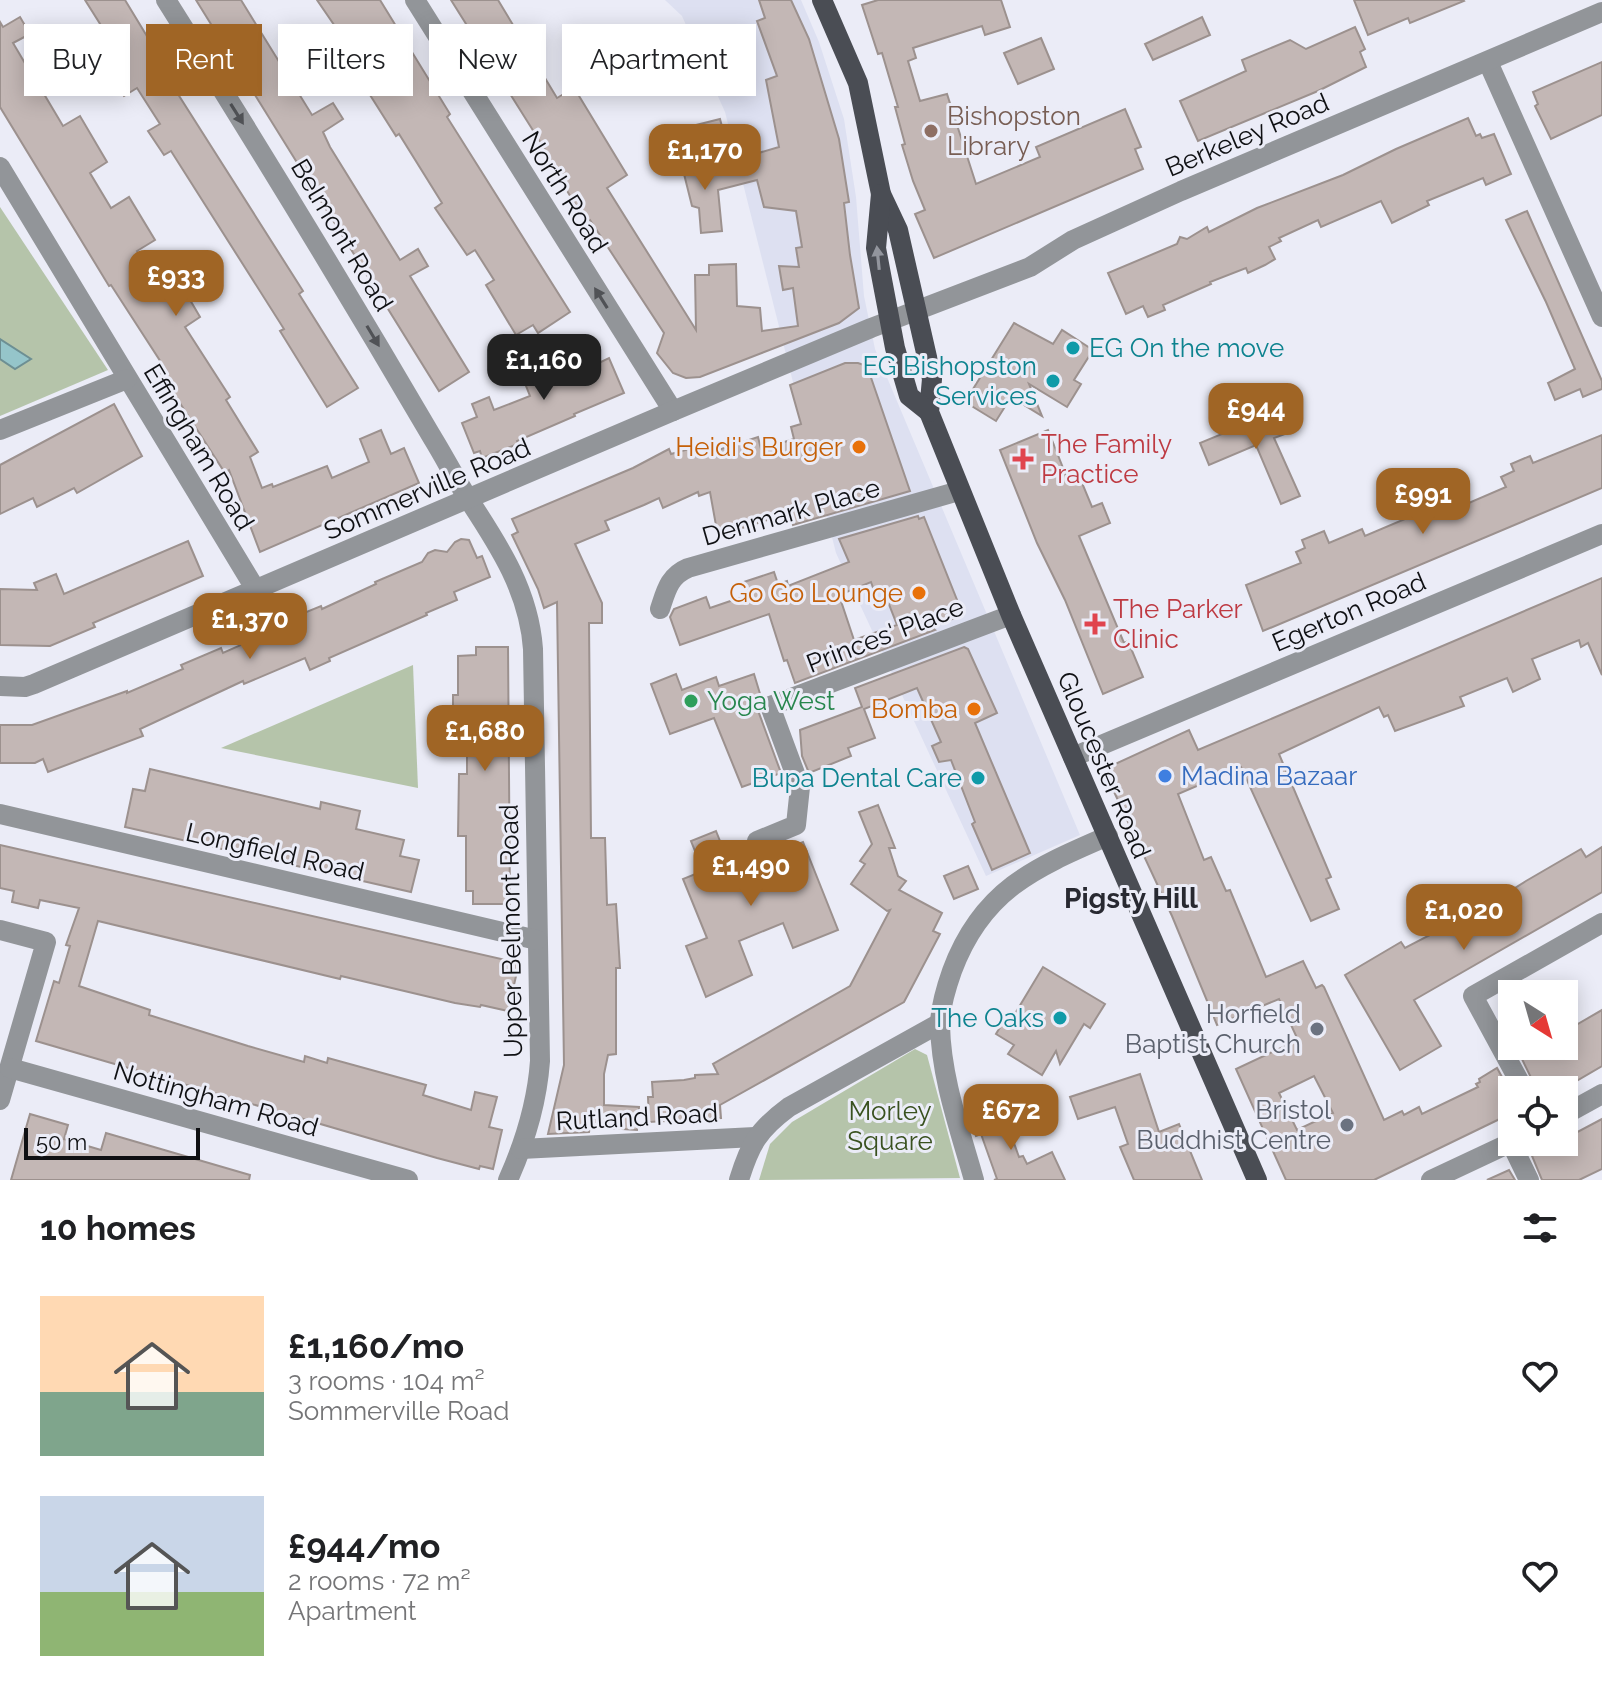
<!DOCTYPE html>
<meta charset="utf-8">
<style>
:root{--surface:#fff;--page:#f6f6f6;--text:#202124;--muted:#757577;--accent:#a06525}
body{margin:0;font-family:Raleway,sans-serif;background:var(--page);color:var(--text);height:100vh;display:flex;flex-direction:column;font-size:30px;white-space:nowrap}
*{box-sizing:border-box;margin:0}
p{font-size:26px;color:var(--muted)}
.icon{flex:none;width:44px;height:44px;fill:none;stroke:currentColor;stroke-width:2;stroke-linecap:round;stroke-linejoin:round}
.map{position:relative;height:1180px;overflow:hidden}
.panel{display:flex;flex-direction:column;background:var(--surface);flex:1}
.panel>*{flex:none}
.hud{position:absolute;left:24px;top:24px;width:800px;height:72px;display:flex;gap:16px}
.needle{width:52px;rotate:143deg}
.buttons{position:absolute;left:1498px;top:980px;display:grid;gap:16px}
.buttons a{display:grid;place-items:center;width:80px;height:80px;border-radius:0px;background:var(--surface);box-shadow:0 4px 20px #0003;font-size:40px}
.scale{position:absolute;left:24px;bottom:20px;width:176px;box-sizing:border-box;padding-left:8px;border:4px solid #0f1013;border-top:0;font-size:22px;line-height:28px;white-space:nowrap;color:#0f1013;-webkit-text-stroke:6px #ebecf7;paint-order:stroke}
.price{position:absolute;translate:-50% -68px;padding:0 18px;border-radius:16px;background:var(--accent);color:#fff;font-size:26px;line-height:52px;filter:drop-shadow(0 2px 4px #0008)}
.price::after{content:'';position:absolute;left:50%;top:48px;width:24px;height:18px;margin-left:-12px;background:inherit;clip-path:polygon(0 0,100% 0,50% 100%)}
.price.current{background:#222;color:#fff}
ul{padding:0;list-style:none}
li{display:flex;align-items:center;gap:24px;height:200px;padding:0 40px}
li span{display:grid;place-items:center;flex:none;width:224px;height:160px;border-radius:0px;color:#555}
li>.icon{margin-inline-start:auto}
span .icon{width:96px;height:96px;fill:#fffc;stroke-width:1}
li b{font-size:34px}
h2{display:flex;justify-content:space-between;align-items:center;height:96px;padding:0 40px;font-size:34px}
.pill{padding:0 28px;border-radius:0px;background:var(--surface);box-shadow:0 4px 20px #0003;font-size:28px;line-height:72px}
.pill.current{background:var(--accent);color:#fff}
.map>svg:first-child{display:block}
.built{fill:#dde0f1}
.green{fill:#b5c4aa}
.water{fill:#95c5ca;stroke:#6d8f93;stroke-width:2}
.building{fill:#c3b7b5;stroke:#9c918e;stroke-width:2;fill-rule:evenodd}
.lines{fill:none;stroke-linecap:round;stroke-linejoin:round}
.street{stroke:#929599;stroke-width:20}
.primary{stroke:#4a4d54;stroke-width:20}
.oneway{fill:#505256}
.oneway2{fill:#92959d}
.education-dot{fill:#8d6e63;stroke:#ebecf7;stroke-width:3}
.culture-dot{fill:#0f9aa8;stroke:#ebecf7;stroke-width:3}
.food-dot{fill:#e8710a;stroke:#ebecf7;stroke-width:3}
.health-dot{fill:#e0444e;stroke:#ebecf7;stroke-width:3}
.leisure-dot{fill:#2e9e5b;stroke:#ebecf7;stroke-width:3}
.shop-dot{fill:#3f7fe0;stroke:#ebecf7;stroke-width:3}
.worship-dot{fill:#6b7280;stroke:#ebecf7;stroke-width:3}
.labels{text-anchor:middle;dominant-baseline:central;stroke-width:6;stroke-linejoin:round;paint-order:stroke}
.education-label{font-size:26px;fill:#785e54;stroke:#ebecf7;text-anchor:start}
.street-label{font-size:26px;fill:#0f1013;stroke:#ebecf7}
.culture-label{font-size:26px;fill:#0d838f;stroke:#ebecf7;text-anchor:end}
.health-label{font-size:26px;fill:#be3a42;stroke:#ebecf7;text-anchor:start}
.food-label{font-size:26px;fill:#c56008;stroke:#ebecf7;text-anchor:end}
.leisure-label{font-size:26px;fill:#27864d;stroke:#ebecf7;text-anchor:start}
.shop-label{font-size:26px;fill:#366cbe;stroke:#ebecf7;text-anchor:start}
.worship-label{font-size:26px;fill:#5b616d;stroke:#ebecf7;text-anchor:end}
.park-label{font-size:26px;fill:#39511f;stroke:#ebecf7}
.neighbourhood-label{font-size:28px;font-weight:bold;fill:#282931;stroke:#ebecf7}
</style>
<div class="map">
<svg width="1602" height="1180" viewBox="0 0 1602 1180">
<rect width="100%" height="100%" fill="#ebecf7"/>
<!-- built -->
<path class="built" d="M665 0H801L819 42 844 119 856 197 864 296 875 349 1080 835 986 876 836 553 725 112 682 16Z"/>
<!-- green -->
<g class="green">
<path d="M0 207 108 370 0 416Z"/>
<path d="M413 665 418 788 221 748Z"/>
<path d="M915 1049 927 1055 960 1178 759 1180 770 1144 792 1122Z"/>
</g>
<!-- water -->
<path class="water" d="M0 339 31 359 15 369 0 359Z"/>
<!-- building -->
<g class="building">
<path d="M85 0H125L179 89 176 91 303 291 299 294 358 388 327 407 280 331 284 329 171 151 164 155 148 131 160 124 137 88 124 96 85 38 102 27Z"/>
<path d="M196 0H241L312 115 333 103 343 119 323 132 330 147 400 260 418 249 428 266 410 276 469 372 439 391Z"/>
<path d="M317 0H380L450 114 447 117 570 312 538 333 533 325 516 335 486 285 494 280 475 250 467 255 435 208 442 203 399 134 396 136 339 46 341 45 337 38 341 35Z"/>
<path d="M451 0H498L557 98 569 91H576L627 175 607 188 696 330 695 275H709V265L736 264 737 306 760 308 762 331 798 326 793 288 783 290 779 266 799 267 796 248 802 247 796 211 764 207 757 180 718 190 722 231 701 233 699 208 692 206 684 174 688 173 678 135 689 132 688 127 720 119 731 161 779 147 766 80 777 76 757 21 765 18 759 0H791L809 39 839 139 849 202 844 203 850 255 859 308 839 323 700 377 686 378 673 373 657 353 664 333 590 220 586 222 544 153 546 151Z"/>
<path d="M878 0H1001L1010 27 985 35 982 26 913 48 916 58 908 61 920 101 947 94 976 184 1040 157 1036 147 1125 109 1141 147 1135 149 1143 169 934 258 915 214 925 210 913 181 902 145 905 144 895 107H898L882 53 878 54 862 5Z"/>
<path d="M1354 0H1463L1464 1 1410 23 1408 18 1368 35Z"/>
<path d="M20 17 30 34 13 43 32 75 55 61 63 83 44 94 63 126 80 116 107 162 90 173 111 208 129 197 155 240 137 251 159 287 176 276 200 317 185 327 230 397 226 400 258 452 250 457 262 488 272 484 273 487 327 466 332 478 369 462 360 439 381 430 391 454 404 448 419 483 260 552 229 470 225 473 176 397 161 373 166 370 111 285 109 286 0 107V22L3 27Z"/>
<path d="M1202 17 1210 35 1153 60 1145 44Z"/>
<path d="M1355 27 1365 49 1360 52 1366 67 1318 91 1198 141 1180 101 1246 71 1242 60 1290 40 1306 49Z"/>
<path d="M1041 38 1054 69 1018 84 1004 53Z"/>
<path d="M1602 62V115L1551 139 1535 106 1538 104 1533 92Z"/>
<path d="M1468 118 1476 136 1480 134 1482 138 1494 134 1511 174 1486 185 1483 178 1427 201 1429 205 1392 223 1381 201 1321 227 1318 220 1279 238 1281 241 1269 247 1275 259 1265 265 1248 273 1246 268 1210 282 1211 284 1163 305 1165 310 1148 317 1143 306 1126 314 1108 273 1177 244 1180 237 1187 239 1207 227 1209 232 1257 208 1343 175 1396 149Z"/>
<path d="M1527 211 1602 381V389L1583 397 1580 389 1555 400 1548 383 1575 369 1546 302 1506 220Z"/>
<path d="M1014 323 1053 344 1062 330 1093 350 1074 380 1081 384 1067 407 1029 384 1042 416 1011 397 996 421 965 402Z"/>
<path d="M592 348 599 363 609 358 624 393 574 414 575 416 517 441 518 444 482 458 480 451 474 453 462 423 477 417 472 404 489 397 494 410 530 396 524 381 530 377 529 374Z"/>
<path d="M845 363H858L867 366 910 491 793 525 790 513 739 529 717 531 710 492 699 496 698 492 663 508 659 498 644 505 605 521 609 530 575 544 602 603V623H589L591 838H605L607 905 616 904 620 968H616V1054L608 1055 604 1074V1105L639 1107 637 1130 590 1127 589 1132 548 1134 564 1065 557 602 544 608 538 589 512 535 518 532 512 519 633 468 669 449 671 454 707 444 709 453 758 437 761 449 794 439 791 427 801 424 790 385Z"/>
<path d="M114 404 142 456 77 493 74 488 37 507 33 498 0 514V465Z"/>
<path d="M1275 412 1285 434 1274 438 1300 496 1281 504 1256 445 1209 465 1200 443Z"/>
<path d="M1048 430 1069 483 1080 478 1092 507 1102 503 1110 523 1079 536 1124 643 1128 641 1143 677 1103 694 1065 600 1037 543 1000 450Z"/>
<path d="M1602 435V488L1263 631 1246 585 1301 563 1296 552 1305 548 1302 540 1324 531 1329 543 1362 529 1365 536 1419 513 1422 518 1460 501 1462 506 1506 487 1501 477 1514 471 1511 464 1530 456 1533 463Z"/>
<path d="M918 516 919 519 924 517 963 615 931 627 935 630 795 683 787 660 784 661 769 614 680 645 670 617 674 609 706 597 710 608 748 595 744 582 774 572 778 584 787 581 788 586 849 562 839 539ZM871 582 875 593 883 589 897 625 854 640 839 595Z"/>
<path d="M461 539 469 540 477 558 482 556 490 577 454 592 457 600 426 613 427 615 329 658 330 661 310 670 305 658 244 684 243 681 140 729 143 736 48 772 43 759 35 763H0V725H32L127 691V693L183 669 181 665 221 648 223 653 279 628 277 624 321 606 322 609 376 584 375 582 422 562 428 553 435 550 447 552 455 542Z"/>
<path d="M188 541 203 576 93 623 95 627 50 646 0 645V589L37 590 34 583 56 574 64 594Z"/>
<path d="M1602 578V675L1588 643 1581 647 1579 640 1532 659 1540 679 1513 692 1507 678 1460 697 1464 706 1395 731 1388 715 1384 717 1379 707 1279 754 1331 877 1326 879 1339 909 1311 921 1241 767 1178 794 1204 860 1211 857 1226 891 1230 890 1266 977 1303 961 1316 988 1322 985 1324 987 1384 1120 1402 1111 1404 1115 1419 1107 1422 1114 1478 1087 1476 1084 1480 1082 1479 1079 1497 1068 1512 1095V1113L1374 1180H1286L1236 1069 1298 1040 1279 999 1217 1025 1172 916 1108 779 1113 765 1189 730 1198 750ZM1314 1076 1333 1113 1297 1130 1279 1093Z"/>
<path d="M476 647H508L510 904H473V891H466V836H458L459 774H467V720H453V695H458V656L476 655Z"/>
<path d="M964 647 968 649 997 713 975 723 1030 853 992 870 972 824 975 822 951 760 939 762 932 746 941 742 917 688 864 709 875 738 848 748 851 756 809 773 802 756 800 730 862 707 855 688Z"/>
<path d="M676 674 682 690 716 677 719 686 754 674 761 697 756 705 781 773 742 787 714 718 670 734 651 684Z"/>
<path d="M150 769 320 809 321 802 360 811 356 829 404 840 400 856 419 860 411 892 125 827 133 789 145 791Z"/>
<path d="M878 805 895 848H889L898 876 906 881 899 890 942 913 933 931 940 934 904 1002 720 1105 721 1118 649 1122 648 1097H653L652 1082 684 1080 695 1078V1075L718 1074 713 1064 850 986 890 910 887 911 851 884 865 864 860 861 872 844 859 812Z"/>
<path d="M716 831 732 871 803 842 838 930 793 948 783 923 739 941 752 975 706 997 686 946 707 938 683 879 703 871 691 841Z"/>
<path d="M0 845 519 963 508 1011 481 1005 480 1007 455 1003 341 976 340 979 98 921 79 986 150 1010 149 1015 248 1046 304 1062 305 1056 327 1063 328 1058 426 1085 423 1095 471 1110 475 1092 497 1097 489 1127 502 1130 493 1169 480 1166 479 1169 437 1158 36 1041 54 981 59 983 70 946 66 945 79 908 40 900 38 908 12 902 14 891 0 888Z"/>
<path d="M1602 847V892L1414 1000 1441 1046 1400 1070 1345 975 1401 942 1405 948 1447 926 1450 931 1484 911 1483 908 1526 881 1581 849 1586 857Z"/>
<path d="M968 866 978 889 954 899 944 876Z"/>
<path d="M1043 967 1105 1004 1090 1028 1084 1024 1060 1064 1056 1051 1042 1075 1008 1054 1014 1045 996 1034 1008 1014 1013 1017Z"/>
<path d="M1602 1010V1066L1561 1090H1537L1520 1055 1536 1046H1564V1032Z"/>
<path d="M1140 1074 1159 1132 1179 1124 1202 1180H1134L1120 1147 1128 1144 1115 1107 1078 1119 1070 1097Z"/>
<path d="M1001 1107 1019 1157 1023 1156 1027 1164 1052 1152 1065 1180H994L997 1179 981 1134 976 1136 970 1119Z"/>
<path d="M30 1114 68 1125 64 1139 101 1150 106 1133 250 1175 249 1180H11Z"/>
<path d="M1602 1119V1169L1579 1180H1542L1532 1156 1556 1142H1564V1139Z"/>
<path d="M1509 1170 1515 1180H1487Z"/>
</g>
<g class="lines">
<!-- street -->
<g class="street">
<path d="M166 0C257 144 346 290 432 437 445 458 456 480 469 500 500 547 529 592 533 649L540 1061C537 1103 525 1142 508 1180"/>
<path d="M415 0 673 411"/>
<path d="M1488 62 1602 317"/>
<path d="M0 167 256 590"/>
<path d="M0 430 127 379"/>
<path d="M660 609C666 591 669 576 688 568L959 491"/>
<path d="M0 686 25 687 34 684 673 411 871 328 1030 267 1073 240 1181 191 1602 12"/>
<path d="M1073 757 1602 534"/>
<path d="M0 814 537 940"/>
<path d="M757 841 796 825 800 787 770 706 1011 615"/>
<path d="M0 930 46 942 0 1100"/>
<path d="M10 1068 408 1180"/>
<path d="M1524 1090 1473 996 1602 923"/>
<path d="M1564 1115 1602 1094"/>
<path d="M1511 1143 1529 1180"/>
<path d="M521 1149 755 1137"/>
<path d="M739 1180C750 1144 758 1130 789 1107L940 1023"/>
<path d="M974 1180C960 1130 941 1078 940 1025 940 1007 946 988 952 971 982 890 1034 868 1108 836"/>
<path d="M1431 1180 1512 1142"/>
</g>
<!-- primary -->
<g class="primary">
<path d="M822 0 858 83 881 194 898 230 932 379 929 412 1011 615 1257 1180"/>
<path d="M881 194 876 248 895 348 909 396 929 412"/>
</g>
</g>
<!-- one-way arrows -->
<defs><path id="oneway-solid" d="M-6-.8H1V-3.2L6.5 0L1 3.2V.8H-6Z" transform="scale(2)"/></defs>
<g class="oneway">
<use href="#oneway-solid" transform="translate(237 114) rotate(58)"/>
<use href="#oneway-solid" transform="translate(601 298) rotate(-122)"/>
<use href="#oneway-solid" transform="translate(373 336) rotate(59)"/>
</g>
<use class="oneway2" href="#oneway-solid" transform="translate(878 258) rotate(-96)"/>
<!-- markers -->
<circle class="education-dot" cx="931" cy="131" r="8"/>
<g class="culture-dot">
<circle cx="1073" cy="348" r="8"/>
<circle cx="1053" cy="381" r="8"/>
<circle cx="978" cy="778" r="8"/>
<circle cx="1060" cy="1018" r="8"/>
</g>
<g class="food-dot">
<circle cx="859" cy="447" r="8"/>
<circle cx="919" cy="593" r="8"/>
<circle cx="974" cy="709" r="8"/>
</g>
<g class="health-dot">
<path d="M1019 447h8v8h8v8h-8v8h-8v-8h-8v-8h8z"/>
<path d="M1091 612h8v8h8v8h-8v8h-8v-8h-8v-8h8z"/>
</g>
<circle class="leisure-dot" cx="691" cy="701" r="8"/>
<circle class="shop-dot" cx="1165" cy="776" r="8"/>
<g class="worship-dot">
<circle cx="1317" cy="1029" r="8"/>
<circle cx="1347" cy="1125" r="8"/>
</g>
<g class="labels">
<!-- education labels -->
<g class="education-label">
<text x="947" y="116">Bishopston<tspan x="947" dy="30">Library</tspan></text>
</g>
<!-- street labels -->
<g class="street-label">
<text transform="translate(1247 135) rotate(-23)">Berkeley Road</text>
<text transform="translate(565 192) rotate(58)">North Road</text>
<text transform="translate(342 235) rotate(59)">Belmont Road</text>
<text transform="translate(199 447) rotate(59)">Effingham Road</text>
<text transform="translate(427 489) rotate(-23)">Sommerville Road</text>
<text transform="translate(791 512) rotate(-16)">Denmark Place</text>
<text transform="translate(1349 612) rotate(-23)">Egerton Road</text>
<text transform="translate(885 635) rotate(-21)">Princes' Place</text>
<text transform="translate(1104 765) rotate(67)">Gloucester Road</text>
<text transform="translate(275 852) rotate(13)">Longfield Road</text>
<text transform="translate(511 931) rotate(-91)">Upper Belmont Road</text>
<text transform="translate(216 1099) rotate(16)">Nottingham Road</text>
<text transform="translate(637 1117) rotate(-3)">Rutland Road</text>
</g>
<!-- culture labels -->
<g class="culture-label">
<text x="1089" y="348" text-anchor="start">EG On the move</text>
<text x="1037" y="366">EG Bishopston<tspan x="1037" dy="30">Services</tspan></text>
<text x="962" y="778">Bupa Dental Care</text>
<text x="1044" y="1018">The Oaks</text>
</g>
<!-- health labels -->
<g class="health-label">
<text x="1041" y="444">The Family<tspan x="1041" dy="30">Practice</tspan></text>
<text x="1113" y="609">The Parker<tspan x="1113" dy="30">Clinic</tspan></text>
</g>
<!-- food labels -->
<g class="food-label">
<text x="843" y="447">Heidi's Burger</text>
<text x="903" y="593">Go Go Lounge</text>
<text x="958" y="709">Bomba</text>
</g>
<!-- leisure labels -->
<g class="leisure-label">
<text x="707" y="701">Yoga West</text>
</g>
<!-- shop labels -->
<g class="shop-label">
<text x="1181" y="776">Madina Bazaar</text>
</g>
<!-- worship labels -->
<g class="worship-label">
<text x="1301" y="1014">Horfield<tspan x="1301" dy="30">Baptist Church</tspan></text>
<text x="1331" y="1110">Bristol<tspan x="1331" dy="30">Buddhist Centre</tspan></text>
</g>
<!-- park labels -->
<g class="park-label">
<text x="890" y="1111">Morley<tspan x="890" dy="30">Square</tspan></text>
</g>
<!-- neighbourhood labels -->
<g class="neighbourhood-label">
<text x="1131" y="898">Pigsty Hill</text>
</g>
</g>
</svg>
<div class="buttons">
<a><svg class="needle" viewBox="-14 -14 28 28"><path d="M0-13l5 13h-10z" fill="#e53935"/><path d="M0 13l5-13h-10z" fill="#757577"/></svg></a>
<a><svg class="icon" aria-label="locate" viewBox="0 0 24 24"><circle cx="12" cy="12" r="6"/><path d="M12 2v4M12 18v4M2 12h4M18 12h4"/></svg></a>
</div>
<div class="scale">50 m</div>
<b class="price" style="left:705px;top:192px">£1,170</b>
<b class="price" style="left:176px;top:318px">£933</b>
<b class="price current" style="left:544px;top:402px">£1,160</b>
<b class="price" style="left:1256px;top:451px">£944</b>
<b class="price" style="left:1423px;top:536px">£991</b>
<b class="price" style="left:250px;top:661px">£1,370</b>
<b class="price" style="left:485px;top:773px">£1,680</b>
<b class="price" style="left:751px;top:908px">£1,490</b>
<b class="price" style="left:1464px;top:952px">£1,020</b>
<b class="price" style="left:1011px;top:1152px">£672</b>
<div class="hud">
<a class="pill">Buy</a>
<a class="pill current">Rent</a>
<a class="pill">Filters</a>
<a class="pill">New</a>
<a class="pill">Apartment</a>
</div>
</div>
<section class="panel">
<h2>10 homes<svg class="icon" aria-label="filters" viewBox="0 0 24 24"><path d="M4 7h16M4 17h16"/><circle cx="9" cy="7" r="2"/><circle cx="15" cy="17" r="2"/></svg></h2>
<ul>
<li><span style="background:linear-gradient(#ffd9b3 60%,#7fa58c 0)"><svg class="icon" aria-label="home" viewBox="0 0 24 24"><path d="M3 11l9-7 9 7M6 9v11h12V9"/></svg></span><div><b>£1,160/mo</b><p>3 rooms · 104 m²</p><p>Sommerville Road</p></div><svg class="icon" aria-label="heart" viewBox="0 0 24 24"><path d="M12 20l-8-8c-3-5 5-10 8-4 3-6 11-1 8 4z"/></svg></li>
<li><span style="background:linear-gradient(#c9d6e8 60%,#8fb573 0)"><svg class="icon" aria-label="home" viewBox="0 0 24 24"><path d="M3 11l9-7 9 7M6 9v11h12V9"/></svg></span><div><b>£944/mo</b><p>2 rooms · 72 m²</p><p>Apartment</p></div><svg class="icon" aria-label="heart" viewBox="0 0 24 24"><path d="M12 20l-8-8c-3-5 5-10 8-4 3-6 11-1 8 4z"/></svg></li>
</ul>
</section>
